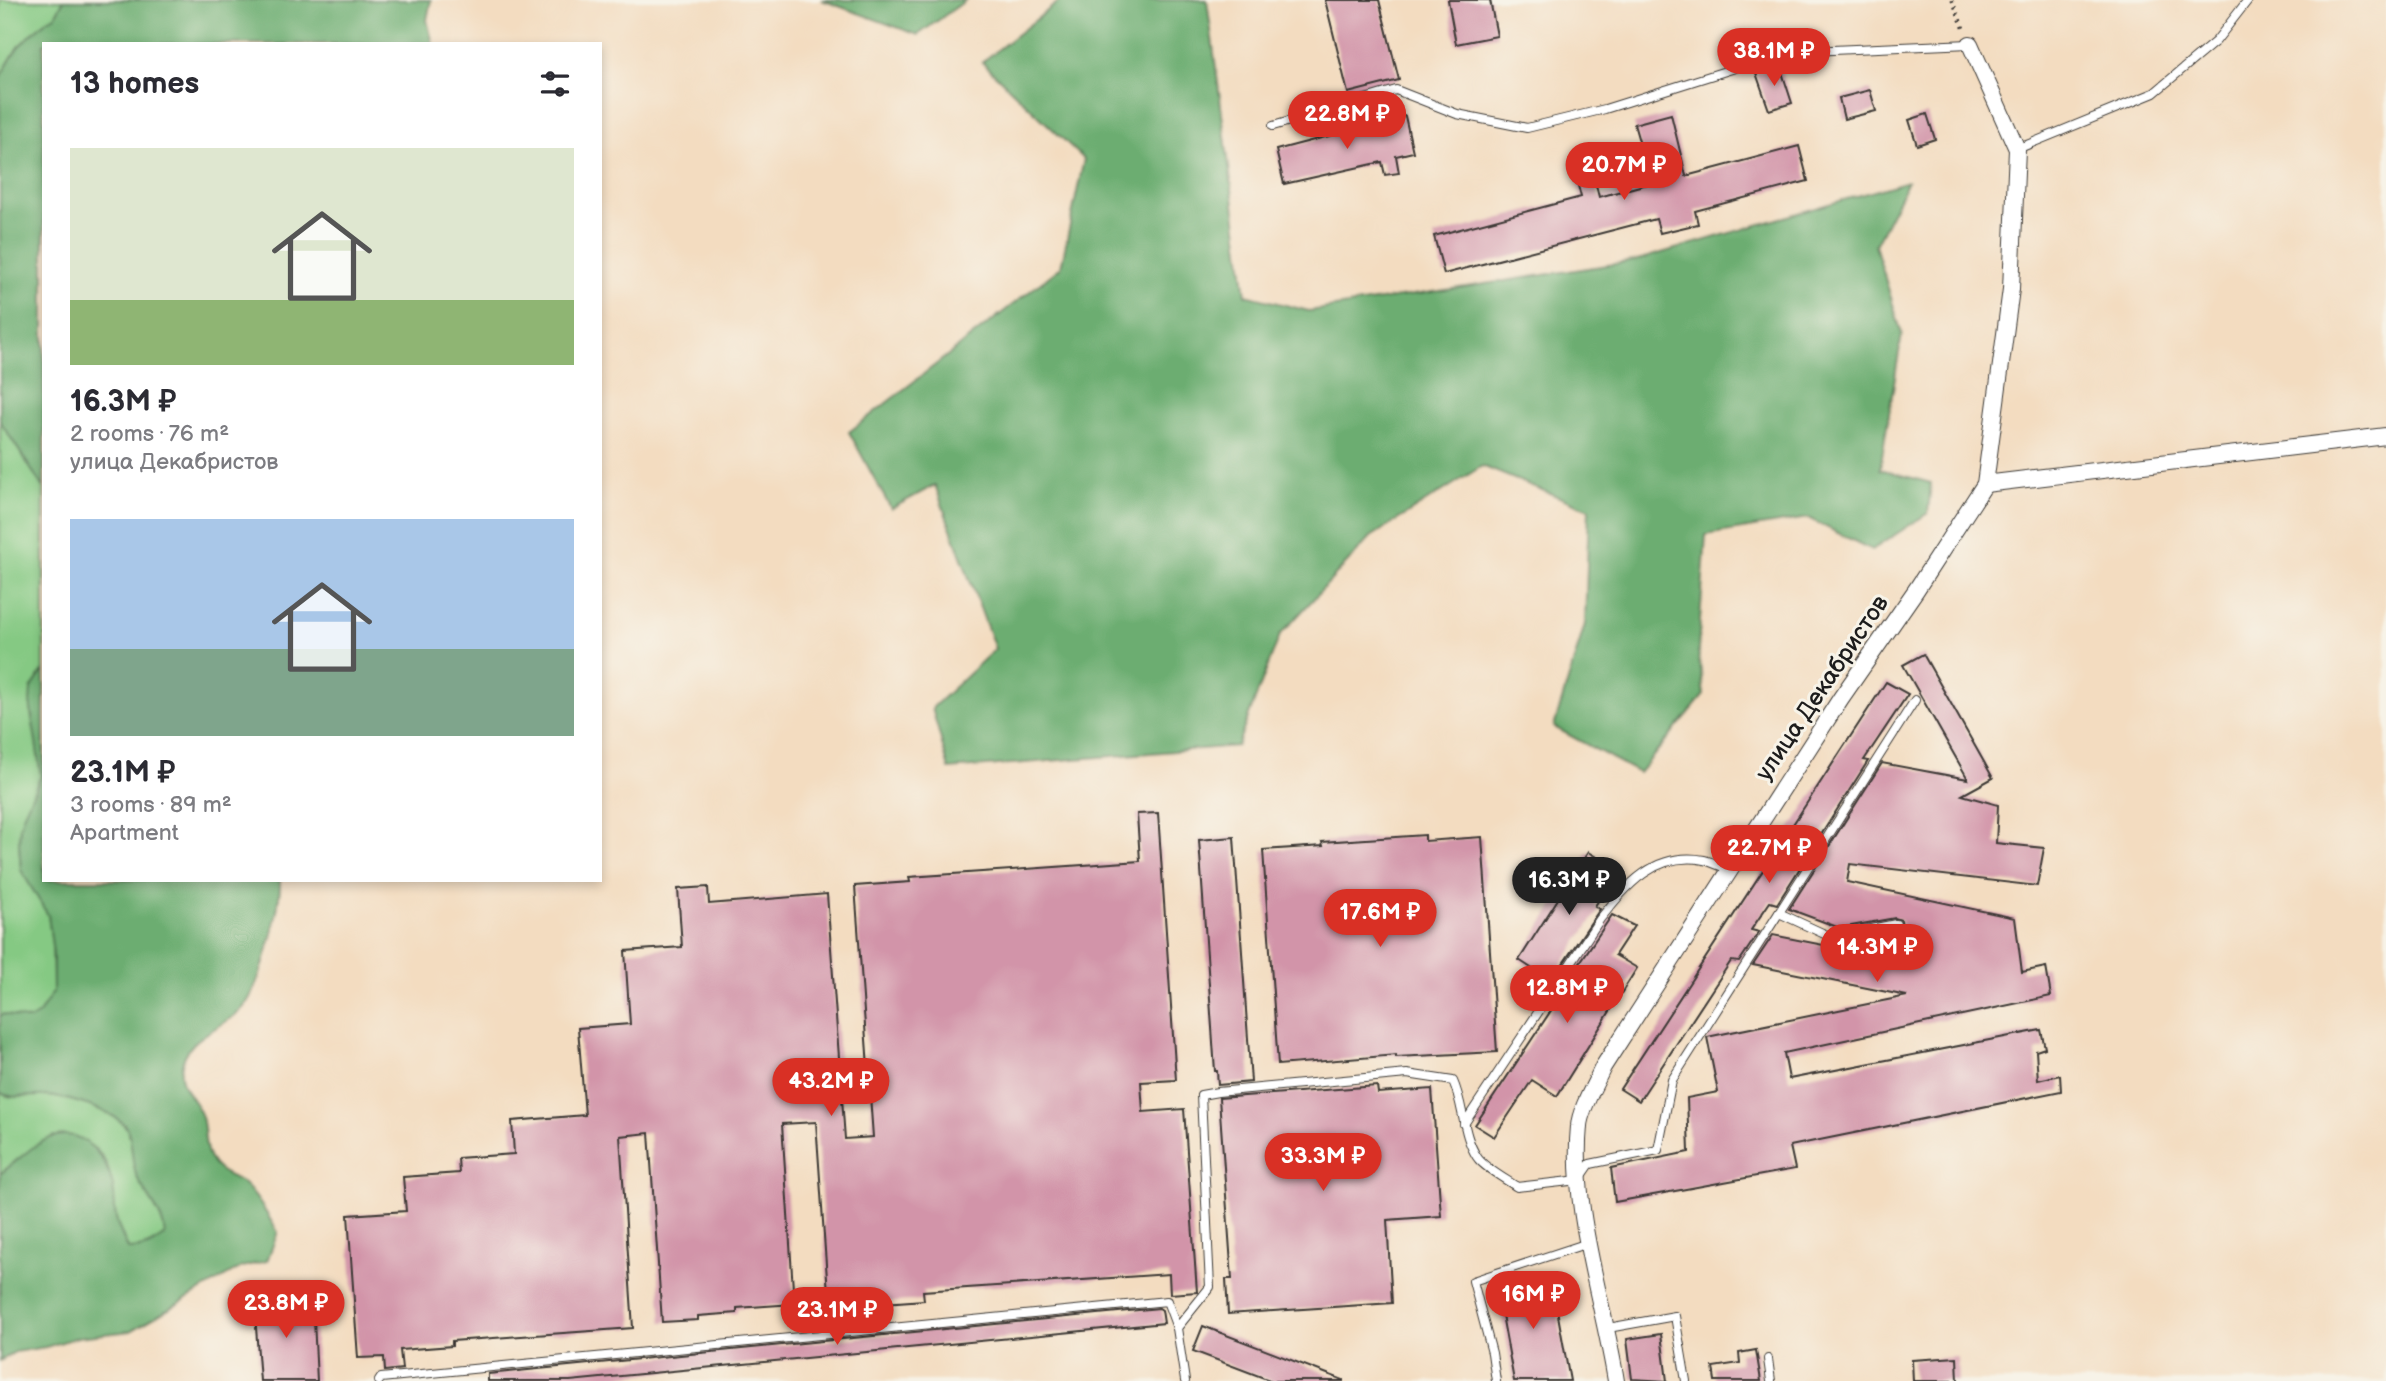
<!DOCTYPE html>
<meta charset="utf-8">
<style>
:root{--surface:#fff;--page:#f2f2f3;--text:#2b2b33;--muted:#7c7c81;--accent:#d93025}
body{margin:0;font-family:"Balsamiq Sans",sans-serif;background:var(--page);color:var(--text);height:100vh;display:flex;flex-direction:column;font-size:26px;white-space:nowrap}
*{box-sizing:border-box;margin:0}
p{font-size:23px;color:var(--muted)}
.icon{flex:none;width:38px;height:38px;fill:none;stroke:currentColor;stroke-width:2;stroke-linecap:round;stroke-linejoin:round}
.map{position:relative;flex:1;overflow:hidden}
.panel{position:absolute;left:42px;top:42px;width:560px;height:840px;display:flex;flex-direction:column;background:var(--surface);border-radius:0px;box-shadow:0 4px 10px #0003}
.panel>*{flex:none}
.price{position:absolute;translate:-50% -60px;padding:0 16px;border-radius:24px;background:var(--accent);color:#fff;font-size:23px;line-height:46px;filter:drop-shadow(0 2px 4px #0008)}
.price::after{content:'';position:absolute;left:50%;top:42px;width:21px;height:16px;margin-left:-10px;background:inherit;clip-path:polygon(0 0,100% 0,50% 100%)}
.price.on{background:#222;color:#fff}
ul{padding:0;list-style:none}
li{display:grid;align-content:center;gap:14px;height:371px;padding:0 28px}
li span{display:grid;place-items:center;height:217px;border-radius:0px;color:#555}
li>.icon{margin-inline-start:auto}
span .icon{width:126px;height:126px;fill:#fffc;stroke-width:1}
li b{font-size:30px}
h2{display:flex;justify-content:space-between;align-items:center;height:84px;padding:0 28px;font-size:30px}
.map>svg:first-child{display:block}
.green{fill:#85c983;stroke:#507250;stroke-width:2}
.forest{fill:#6cad71;stroke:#446446;stroke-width:2}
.building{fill:#d294a9}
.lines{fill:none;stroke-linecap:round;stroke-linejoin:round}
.service-casing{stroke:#3c3935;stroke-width:10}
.minor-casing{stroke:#3c3935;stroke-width:18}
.path{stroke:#3c3935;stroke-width:3.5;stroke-dasharray:2 5;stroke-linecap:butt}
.service{stroke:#fff;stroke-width:8}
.minor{stroke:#fff;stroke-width:16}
.labels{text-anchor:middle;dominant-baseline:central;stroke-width:6;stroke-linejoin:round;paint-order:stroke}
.street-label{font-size:24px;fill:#1c1c1c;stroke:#f7f3e8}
</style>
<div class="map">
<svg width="2386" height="1381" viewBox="0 0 2386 1381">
<rect width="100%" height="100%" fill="#f7f3e8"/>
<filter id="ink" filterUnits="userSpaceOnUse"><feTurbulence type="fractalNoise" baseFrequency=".0143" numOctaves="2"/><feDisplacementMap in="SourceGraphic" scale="14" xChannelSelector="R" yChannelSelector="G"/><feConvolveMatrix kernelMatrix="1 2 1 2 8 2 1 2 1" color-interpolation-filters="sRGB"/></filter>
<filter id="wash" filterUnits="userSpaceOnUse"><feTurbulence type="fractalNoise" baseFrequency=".00686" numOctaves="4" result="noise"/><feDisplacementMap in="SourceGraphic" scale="28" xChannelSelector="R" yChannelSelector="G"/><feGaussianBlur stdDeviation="1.57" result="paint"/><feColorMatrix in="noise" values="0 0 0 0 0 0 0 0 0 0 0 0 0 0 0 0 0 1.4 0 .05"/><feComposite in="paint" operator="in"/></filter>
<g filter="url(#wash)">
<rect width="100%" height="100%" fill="#f3dcc0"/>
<!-- green -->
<g class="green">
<path d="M0 0H64L55 16 46 21 18 47 0 77Z"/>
<path d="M0 421 44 489V670L38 677 31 714 41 764V776L20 826 19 844 21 870 48 915 52 942 53 992 39 1014 29 1021 4 1014 0 1016Z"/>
<path d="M0 1093C14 1100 28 1095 43 1096 63 1096 111 1110 124 1125 136 1137 130 1161 137 1177 146 1197 163 1212 165 1235 152 1244 144 1249 128 1249 124 1239 118 1229 116 1218 112 1196 114 1159 91 1146 82 1140 64 1139 53 1136L18 1159 0 1174Z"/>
</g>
<!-- forest -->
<g class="forest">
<path d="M64 0H431L427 20 433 44H44V489L0 421V77L18 47 46 21 55 16Z"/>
<path d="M822 0H966L918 35Z"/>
<path d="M1061 0H1207L1246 295 1309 311 1634 261 1908 181 1875 245 1902 334 1880 469 1931 483 1928 513 1872 550 1808 518 1706 535 1698 650 1704 695 1639 773 1554 727 1585 624 1589 509 1482 466 1371 537 1280 635 1237 746 949 769 932 708 995 649 935 485 891 509 849 432 1061 267 1084 159 982 62Z"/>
<path d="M44 670V880H280C281 907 261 987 243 1008 223 1030 185 1034 181 1070 179 1089 197 1100 202 1117 206 1132 203 1146 210 1159 219 1175 231 1174 244 1184 258 1196 268 1217 278 1232L267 1261 242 1267 131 1331 78 1337 46 1347 15 1352 0 1361V1174C17 1162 33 1143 53 1137 85 1127 107 1159 113 1186 115 1197 114 1208 116 1218 118 1229 124 1239 128 1249 144 1249 153 1245 165 1235 163 1212 146 1197 137 1177 130 1161 134 1144 127 1129 119 1111 62 1096 43 1096 28 1095 14 1100 0 1093V1016L4 1014 29 1020 39 1014 53 992V954L48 915 21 870 19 844 20 826 24 813 41 776 30 702 31 689Z"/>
</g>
<g id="blocks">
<!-- building -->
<g class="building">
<path d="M1325 0H1379L1399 80 1348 93Z"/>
<path d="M1448 0H1490L1497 36 1456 44Z"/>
<path d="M1780 66 1792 103 1769 110 1756 73Z"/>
<path d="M1870 90 1876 111 1844 119 1839 98Z"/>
<path d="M1671 114 1686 176 1799 146 1808 181 1695 211 1698 224 1660 233 1656 219 1444 274 1434 236 1581 197 1577 182 1594 177 1599 197 1651 183 1634 124Z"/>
<path d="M1927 114 1935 139 1917 145 1909 120Z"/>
<path d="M1405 116 1413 152 1396 156 1399 173 1385 175 1382 162 1284 184 1276 150Z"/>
<path d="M1923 654 1993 778 1962 795 1998 805 1996 843 2044 848 2037 886 1850 864 1847 882 2015 918 2022 972 2046 967 2051 996 1784 1053 1789 1079 2041 1030 2045 1048 2036 1051 2038 1080 2060 1075 2061 1091 1790 1146 1795 1169 1615 1202 1611 1168 1689 1152 1687 1098 1718 1092 1707 1037 1907 996 1753 965 1773 935 1879 956 1882 944 1863 937 1897 930 1902 927 1901 920 1895 918 1840 928 1789 909 1882 763 1968 779 1903 665Z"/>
<path d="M1886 682 1908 694 1864 760 1868 761 1777 904 1770 902 1751 930 1759 932 1739 962 1731 961 1639 1101 1620 1089Z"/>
<path d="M1158 813 1176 1080 1141 1082 1143 1112 1184 1109 1197 1292 1170 1294 1169 1274 923 1291 924 1300 829 1307 816 1122 782 1124 794 1304 737 1308V1313L698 1316V1320L662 1322 649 1133 620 1136 633 1328 452 1341V1346L400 1350 402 1369 385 1371 384 1357 358 1358 348 1215 406 1211 403 1177 459 1173 458 1158 514 1154 512 1121 585 1115 578 1028 630 1024 625 951 682 947 678 889 708 887 709 904 827 894 845 1139 873 1137 855 886 910 882 909 877 1140 861 1137 814Z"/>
<path d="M1425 835V841L1482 837 1497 1052 1396 1057V1055L1278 1065 1263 850 1323 846 1322 842Z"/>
<path d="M1234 837 1251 1082 1218 1085 1217 1071H1215L1199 840Z"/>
<path d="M1588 852 1618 870 1595 906 1600 909 1551 981 1519 960Z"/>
<path d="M1612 915 1634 926 1615 955 1637 968 1557 1096 1532 1080 1494 1137 1475 1125 1564 991 1562 989Z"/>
<path d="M1377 1086 1378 1093 1432 1089 1441 1216 1387 1220 1392 1303 1228 1314 1226 1279H1232L1219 1098Z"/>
<path d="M1551 1277 1570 1381H1514L1497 1287Z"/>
<path d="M313 1299 317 1381H260L254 1300Z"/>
<path d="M1159 1308 1162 1310 1164 1323 570 1381H488V1374Z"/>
<path d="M1203 1326 1343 1380V1381H1272L1193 1351Z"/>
<path d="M1661 1334 1667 1381 1632 1379 1627 1339Z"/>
<path d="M1756 1350 1761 1381H1715L1713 1367 1740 1363 1739 1353Z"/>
<path d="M1957 1357 1958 1381H1913L1912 1360Z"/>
</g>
</g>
</g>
<g filter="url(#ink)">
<use href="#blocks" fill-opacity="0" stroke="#3c3935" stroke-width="2"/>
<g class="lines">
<!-- service casing -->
<g class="service-casing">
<g id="service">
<path d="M1273 126 1396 90 1457 114 1527 128 1605 109 1786 52 1970 44"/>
<path d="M2017 149 2154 93 2216 41 2248 0"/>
<path d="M1779 913 1831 937 1896 924"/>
<path d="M1464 1124 1600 919C1627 885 1655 851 1704 860 1713 862 1722 867 1730 870"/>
<path d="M1608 1328 1675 1316 1686 1381"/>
<path d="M1768 1359 1771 1381"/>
<path d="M379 1381 381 1378 1167 1301 1177 1328"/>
<path d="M1185 1381 1177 1328 1210 1287 1201 1095 1218 1092 1407 1074 1453 1081C1464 1105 1462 1134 1477 1157 1483 1167 1507 1180 1517 1187L1579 1180 1590 1164 1658 1150 1672 1080 1915 700"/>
<path d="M1496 1381 1492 1353 1473 1281 1588 1243"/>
</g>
</g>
<!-- minor casing -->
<g class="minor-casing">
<g id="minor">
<path d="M1985 484 2386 436"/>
<path d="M1616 1381C1603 1299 1571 1209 1579 1126 1580 1109 1596 1083 1603 1067L1841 698 1916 590 1985 484 2011 289 2017 149 1970 44"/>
</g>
</g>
<!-- path -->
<path class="path" d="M1952 0 1964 29"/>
<!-- service -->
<use href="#service" class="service"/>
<!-- minor -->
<use href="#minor" class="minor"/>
</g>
</g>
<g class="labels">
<!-- street labels -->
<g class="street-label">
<text transform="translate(1822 688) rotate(-56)">улица Декабристов</text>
</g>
</g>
</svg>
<b class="price" style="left:1774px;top:88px">38.1M ₽</b>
<b class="price" style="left:1347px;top:151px">22.8M ₽</b>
<b class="price" style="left:1624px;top:202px">20.7M ₽</b>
<b class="price" style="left:1769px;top:885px">22.7M ₽</b>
<b class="price on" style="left:1569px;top:917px">16.3M ₽</b>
<b class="price" style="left:1380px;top:949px">17.6M ₽</b>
<b class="price" style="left:1877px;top:984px">14.3M ₽</b>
<b class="price" style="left:1567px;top:1025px">12.8M ₽</b>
<b class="price" style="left:831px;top:1118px">43.2M ₽</b>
<b class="price" style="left:1323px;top:1193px">33.3M ₽</b>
<b class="price" style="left:1533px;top:1331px">16M ₽</b>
<b class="price" style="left:286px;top:1340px">23.8M ₽</b>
<b class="price" style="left:837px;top:1347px">23.1M ₽</b>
<section class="panel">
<h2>13 homes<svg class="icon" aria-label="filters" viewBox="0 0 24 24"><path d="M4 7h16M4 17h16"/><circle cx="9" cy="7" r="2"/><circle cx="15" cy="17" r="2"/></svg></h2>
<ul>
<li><span style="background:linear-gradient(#dfe7d0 70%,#8fb573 0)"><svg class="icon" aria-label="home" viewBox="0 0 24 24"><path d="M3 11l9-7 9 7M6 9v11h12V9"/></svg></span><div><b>16.3M ₽</b><p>2 rooms · 76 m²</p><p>улица Декабристов</p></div></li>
<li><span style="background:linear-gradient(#a9c7e8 60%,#7fa58c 0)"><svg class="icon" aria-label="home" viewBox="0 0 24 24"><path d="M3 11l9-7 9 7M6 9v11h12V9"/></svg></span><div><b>23.1M ₽</b><p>3 rooms · 89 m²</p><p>Apartment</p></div></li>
</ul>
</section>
</div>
